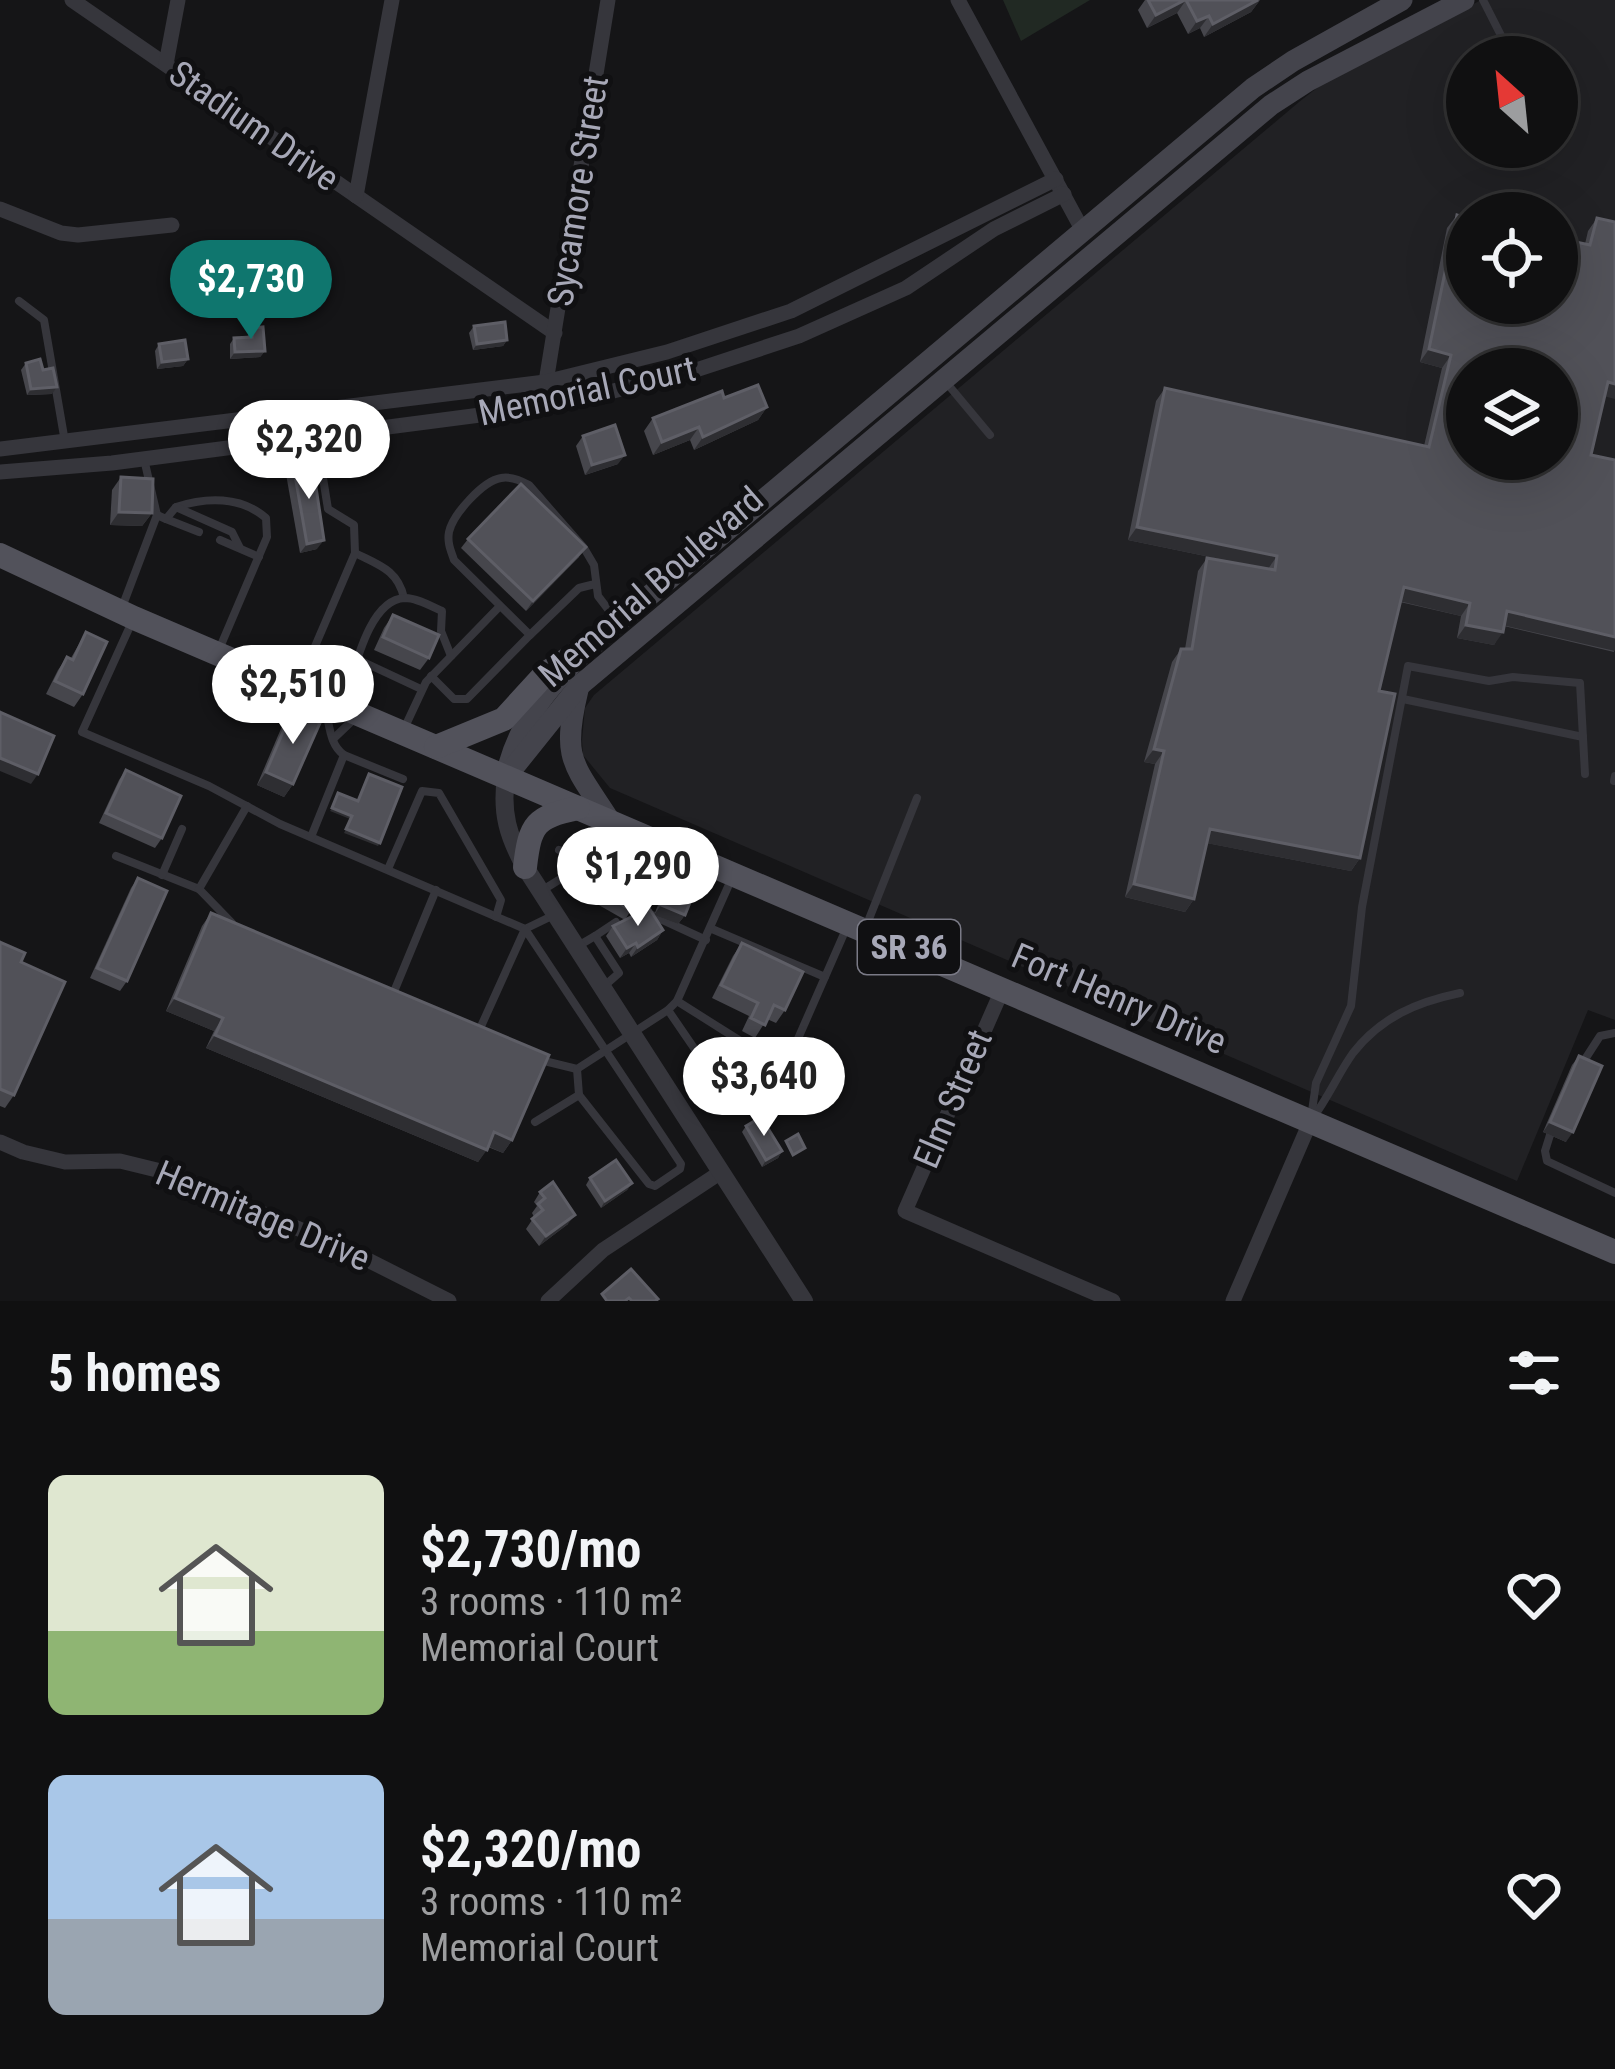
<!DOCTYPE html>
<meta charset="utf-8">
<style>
:root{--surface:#101011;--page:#1e1e1f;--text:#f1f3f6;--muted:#9c9d9f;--line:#303031;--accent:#0f766e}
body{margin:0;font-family:"Roboto Condensed",sans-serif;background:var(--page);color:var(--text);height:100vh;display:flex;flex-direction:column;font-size:45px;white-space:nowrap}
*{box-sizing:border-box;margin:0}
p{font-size:39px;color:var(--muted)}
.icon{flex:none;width:66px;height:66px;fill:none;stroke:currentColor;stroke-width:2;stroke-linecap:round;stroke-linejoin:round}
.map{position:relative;height:1301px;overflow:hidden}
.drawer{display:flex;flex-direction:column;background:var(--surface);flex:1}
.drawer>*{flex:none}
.needle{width:78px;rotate:333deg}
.controls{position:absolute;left:1446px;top:36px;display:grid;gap:24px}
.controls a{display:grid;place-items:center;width:132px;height:132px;border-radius:50%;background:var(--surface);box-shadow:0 12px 48px #0002,0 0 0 3px var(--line);font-size:60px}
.price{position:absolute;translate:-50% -102px;padding:0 27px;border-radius:42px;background:#fff;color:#222;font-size:39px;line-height:78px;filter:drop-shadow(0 3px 6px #0008)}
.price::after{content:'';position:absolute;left:50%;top:72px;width:36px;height:27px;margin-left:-18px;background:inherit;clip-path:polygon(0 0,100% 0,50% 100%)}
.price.on{background:var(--accent);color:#fff}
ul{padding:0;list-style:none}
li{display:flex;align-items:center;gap:36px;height:300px;padding:0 48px}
li span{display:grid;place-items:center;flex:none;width:336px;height:240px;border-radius:18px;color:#555}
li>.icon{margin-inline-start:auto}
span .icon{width:144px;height:144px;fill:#fffc;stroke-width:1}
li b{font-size:51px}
h2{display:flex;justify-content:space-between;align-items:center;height:144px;padding:0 48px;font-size:51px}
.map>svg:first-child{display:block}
.built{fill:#212124;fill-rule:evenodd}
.grass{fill:#212923}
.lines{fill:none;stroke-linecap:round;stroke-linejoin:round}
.service{stroke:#36363c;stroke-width:8}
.minor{stroke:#36363c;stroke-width:15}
.tertiary{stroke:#36363c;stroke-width:18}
.secondary{stroke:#44444c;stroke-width:21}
.primary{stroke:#52525b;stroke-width:24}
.wall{fill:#46464c}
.shaded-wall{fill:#2e2e32}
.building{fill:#515158;stroke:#5e5e66;stroke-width:3;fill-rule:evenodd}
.labels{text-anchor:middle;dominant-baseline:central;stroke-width:10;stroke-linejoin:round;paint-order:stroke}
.shield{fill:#101012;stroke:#7a7a86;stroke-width:3}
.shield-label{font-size:33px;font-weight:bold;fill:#a7a8b7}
.street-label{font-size:36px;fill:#a7a8b7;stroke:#101012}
</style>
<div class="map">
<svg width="1615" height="1301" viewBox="0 0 1615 1301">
<rect width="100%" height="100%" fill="#151517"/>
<!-- built -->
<path class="built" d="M1481 0H1615V1020L1588 1010 1517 1181 610 788 583 755 582 740 585 708 594 695 1299 102 1322 84ZM1467 57H1557V147H1467ZM1467 213H1557V303H1467ZM1467 369H1557V459H1467Z"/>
<!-- grass -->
<path class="grass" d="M1003 0H1090L1021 41Z"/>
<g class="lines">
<!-- service -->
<g class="service">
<path d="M1483 0 1512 57"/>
<path d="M19 301 44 320 65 442"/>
<path d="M945 381 990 435"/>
<path d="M144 459 157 515"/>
<path d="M176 507C206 497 241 496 266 518L267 537 218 652"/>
<path d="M166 519 199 532"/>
<path d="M220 540 259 557"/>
<path d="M355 553C379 565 398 570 404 598"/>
<path d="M595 584 579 588 530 635 454 560C451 551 447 543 449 532 453 514 483 481 501 478 511 476 520 480 529 485L584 548 594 565 598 596 617 621"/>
<path d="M121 610 157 515 166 519 176 507 232 532 240 548"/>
<path d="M131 624 82 732 209 786 280 824 525 929 554 915"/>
<path d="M359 660 421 689"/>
<path d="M431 676 454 699H467L530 635"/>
<path d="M298 686 355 553 354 525 328 509 323 478"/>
<path d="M1403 699 1583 737"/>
<path d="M344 702C354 673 368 599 405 598 417 598 431 606 442 611L441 631 451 656"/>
<path d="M325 708C330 725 329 744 344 755"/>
<path d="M403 731 426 682 500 606"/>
<path d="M333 739 354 719"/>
<path d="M1614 781 1615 776"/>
<path d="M311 837 344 755 403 779"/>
<path d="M559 850 587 861"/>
<path d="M668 854 641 910 706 940"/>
<path d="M116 856 199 889 247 806"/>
<path d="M388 869 422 791 439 793 501 900 496 917"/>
<path d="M162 875 182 829"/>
<path d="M199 889 232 923"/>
<path d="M541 891 588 862 626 873 640 836"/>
<path d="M867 924 917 798"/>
<path d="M595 936 616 922"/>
<path d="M578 946 595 936 619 973 602 988"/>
<path d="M825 977 846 929"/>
<path d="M393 994 436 890"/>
<path d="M677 1001 742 1042 794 1052"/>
<path d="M668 1010 735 1108 786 1066 825 977 712 929"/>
<path d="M478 1033 525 929 681 1164 680 1169 655 1186 649 1184 579 1095"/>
<path d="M536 1059 577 1069 668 1010 677 1001 731 880"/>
<path d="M1580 1067 1600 1036 1615 1033"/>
<path d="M1311 1118 1316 1083 1351 1006 1362 907 1408 666 1489 681 1513 677 1580 683 1585 774"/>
<path d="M1312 1119C1328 1098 1338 1074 1353 1053 1381 1017 1417 1002 1460 993"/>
<path d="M535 1122 579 1095 577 1069"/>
<path d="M1550 1135 1545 1151 1547 1161 1615 1193"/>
</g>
<!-- minor -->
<g class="minor">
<path d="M72 0 555 333"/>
<path d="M958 0 1083 231"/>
<path d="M166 64 178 0"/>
<path d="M356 196 392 0"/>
<path d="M0 209 61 233 78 235 172 225"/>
<path d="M545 388 608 0"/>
<path d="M0 449 545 382 667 352 791 311 1056 179"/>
<path d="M0 472 112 463 511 411 586 398 699 369 799 336 906 288 994 229 1064 194"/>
<path d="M1003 988 905 1211 1113 1301"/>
<path d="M0 1142 23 1152 65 1162 120 1161 169 1173 348 1250 449 1301"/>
<path d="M548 1301 603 1250 721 1172"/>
<path d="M1233 1301 1311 1120"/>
</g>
<!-- tertiary -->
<path class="tertiary" d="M506 777C501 813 508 836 525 867L804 1301"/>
<!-- secondary -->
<g class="secondary">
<path d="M578 690C561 760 573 763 610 821"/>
<path d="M507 771C521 716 553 682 593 643L1253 88 1293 61 1402 0"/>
<path d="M506 777 579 686 1271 105 1308 81 1464 0"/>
</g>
<!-- primary -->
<g class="primary">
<path d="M0 555 134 618 1615 1252"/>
<path d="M436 747 504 719 546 673 593 643"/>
<path d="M525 867C530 824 535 817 578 808"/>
</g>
</g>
<!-- wall -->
<g class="wall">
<path d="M1145 0H1260L1251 12 1204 37 1200 28 1188 34 1177 13 1147 28 1138 10Z"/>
<path d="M1457 215 1585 244 1588 231 1597 218 1605 396 1591 455 1614 652 1504 626 1494 645 1457 638 1461 616 1400 602 1379 691 1360 858 1351 871 1207 843 1194 899 1185 912 1125 897 1155 764 1144 762 1172 662 1181 649H1185L1198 571 1207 558 1268 569 1128 540 1156 401 1165 388 1424 446 1442 368 1420 362 1447 228Z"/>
<path d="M474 326 507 340 503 346 473 350 469 333Z"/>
<path d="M252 328 265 351 260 357 230 359V344L234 338 247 337Z"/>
<path d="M159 344 188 359 183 366 157 369 155 351Z"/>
<path d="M26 363 52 394 27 395 21 370Z"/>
<path d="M724 398 767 407 758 420 694 450 690 440 653 455 644 431 653 418Z"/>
<path d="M583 436 618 464 585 475 576 446Z"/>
<path d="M293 464 317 549 300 553 286 474Z"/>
<path d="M121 477 152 513 142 526 110 525 112 490Z"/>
<path d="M468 539 579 557 526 611 461 548Z"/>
<path d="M393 615 429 658 420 670 374 650 384 628Z"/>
<path d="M86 632 83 694 74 707 46 694 58 670 67 657 71 658Z"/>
<path d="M292 711 293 784 284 797 257 785 283 724Z"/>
<path d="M126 770 162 838 155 848 99 823 119 780Z"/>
<path d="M601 866 625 880H649L625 920 583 896Z"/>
<path d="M675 871 685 915 678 924 654 915 668 880Z"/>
<path d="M138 878 127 981 120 991 90 978 131 888Z"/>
<path d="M211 913 512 1140 503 1153 488 1147 478 1162 206 1048 214 1031 166 1011 202 926Z"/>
<path d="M613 926 663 930 657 940 631 957 629 953 620 958 606 936Z"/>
<path d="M0 942 21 962 14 1095 5 1108 0 1106Z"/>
<path d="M742 943 785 1010 776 1023 767 1019 755 1038 742 1031 749 1016 712 998 733 956Z"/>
<path d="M1579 1056 1566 1142 1543 1132 1572 1065Z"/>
<path d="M746 1126 782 1151 778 1158 762 1167 742 1132Z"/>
<path d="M590 1178 632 1183 627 1190 601 1208 586 1185Z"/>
<path d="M540 1192 568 1224 539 1246 526 1229 534 1217 532 1213 537 1206 534 1202Z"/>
</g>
<!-- shaded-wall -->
<g class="shaded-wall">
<path d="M1186 0 1177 13 1147 28 1156 15Z"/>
<path d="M1260 0 1251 12 1204 37 1213 24Z"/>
<path d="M1209 16 1200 28 1188 34 1197 21Z"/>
<path d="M507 340 503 346 473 350 477 344Z"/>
<path d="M1429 349 1451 355 1442 368 1420 362Z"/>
<path d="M265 351 260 357 230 359 235 352Z"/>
<path d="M188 359 183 366 157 369 162 362Z"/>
<path d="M1608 382 1615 384V399L1599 395Z"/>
<path d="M57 387 52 394 27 395 31 389Z"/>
<path d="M767 407 758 420 694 450 703 437Z"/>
<path d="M699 427 690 440 653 455 662 442Z"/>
<path d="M625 455 618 464 585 475 592 465Z"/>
<path d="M119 512 152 513 142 526 110 525Z"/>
<path d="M1137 527 1277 556 1268 569 1128 540Z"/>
<path d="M324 540 317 549 300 553 307 544Z"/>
<path d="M586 547 579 557 526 611 533 601Z"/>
<path d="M1404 587 1470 603 1461 616 1395 600Z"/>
<path d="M1507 611 1615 637V651L1498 624Z"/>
<path d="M1466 625 1503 632 1494 645 1457 638Z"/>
<path d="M1154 749 1164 751 1155 764 1144 762Z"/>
<path d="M0 758 38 774 31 784 0 771Z"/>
<path d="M266 772 293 784 284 797 257 785Z"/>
<path d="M332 808 352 816 350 819 330 811Z"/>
<path d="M346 829 380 843 378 846 344 833Z"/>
<path d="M1210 829 1360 858 1351 871 1201 842Z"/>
<path d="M1134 884 1194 899 1185 912 1125 897Z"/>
<path d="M661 905 685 915 678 924 654 915Z"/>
<path d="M663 930 657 940 631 957 638 947Z"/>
<path d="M636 943 629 953 620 958 627 948Z"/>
<path d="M175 998 223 1018 214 1031 166 1011Z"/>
<path d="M215 1035 487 1150 478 1162 206 1048Z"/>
<path d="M1550 1122 1573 1132 1566 1142 1543 1132Z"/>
<path d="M494 1132 512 1140 503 1153 485 1145Z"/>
<path d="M782 1151 778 1158 762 1167 766 1160Z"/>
<path d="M632 1183 627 1190 601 1208 605 1201Z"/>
<path d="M575 1215 568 1224 539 1246 546 1236Z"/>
</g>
<!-- building -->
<g class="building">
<path d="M1148 0H1185L1156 15Z"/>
<path d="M1186 0H1258L1213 24 1209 16 1197 21Z"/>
<path d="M1457 215 1467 218V303H1557V238L1590 245 1597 218 1615 222V384L1608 382 1591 455 1615 460V637L1507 611 1503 632 1466 625 1470 603 1404 587 1379 691 1395 694 1360 858 1210 829 1194 899 1134 884 1164 751 1154 749 1181 649H1192L1207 558 1275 570 1277 556 1137 527 1165 388 1429 447 1451 355 1429 349ZM1467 369H1557V459H1467Z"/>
<path d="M505 322 507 340 477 344 474 326Z"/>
<path d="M263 327 265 351 235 352 234 338 252 337V328Z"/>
<path d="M185 340 188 359 162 362 159 344Z"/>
<path d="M40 359 43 370 53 368 57 387 31 389 26 363Z"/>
<path d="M758 385 767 407 703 437 699 427 662 442 653 418 722 391 724 398Z"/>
<path d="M615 425 625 455 592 465 583 436Z"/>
<path d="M312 461 324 540 307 544 293 464Z"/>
<path d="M121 477 153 479 152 513 119 512Z"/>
<path d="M521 484 586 547 533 601 468 539Z"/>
<path d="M393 615 439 635 429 658 383 637Z"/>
<path d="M86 632 107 642 83 694 55 681 67 657 73 660Z"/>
<path d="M292 711 320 723 293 784 266 772Z"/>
<path d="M0 712 54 736 38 774 0 758Z"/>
<path d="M126 770 181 796 162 838 106 813Z"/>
<path d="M369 774 402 787 380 843 346 829 352 816 332 808 338 793 358 801Z"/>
<path d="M601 866 625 880 632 870 649 880 631 910 589 886Z"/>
<path d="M675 871 699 880 685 915 661 905Z"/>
<path d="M138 878 167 891 127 981 97 968Z"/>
<path d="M649 908 663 930 638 947 636 943 627 948 613 926Z"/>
<path d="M211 913 549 1055 512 1140 494 1132 487 1150 215 1035 223 1018 175 998Z"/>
<path d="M0 942 25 953 21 962 65 982 14 1095 0 1089Z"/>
<path d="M742 943 803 972 785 1010 774 1005 765 1025 751 1018 758 1003 721 985Z"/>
<path d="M1579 1056 1602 1066 1573 1132 1550 1122Z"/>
<path d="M761 1117 782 1151 766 1160 746 1126Z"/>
<path d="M798 1134 805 1148 793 1155 786 1141Z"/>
<path d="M616 1160 632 1183 605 1201 590 1178Z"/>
<path d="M553 1182 575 1215 546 1236 532 1219 543 1210 538 1204 545 1198 540 1192Z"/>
<path d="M631 1269 658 1299 655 1301H632L629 1298 625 1301H607L602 1294Z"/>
</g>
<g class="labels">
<!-- shield labels -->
<rect class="shield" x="858" y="920" width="102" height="54" rx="9"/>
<g class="shield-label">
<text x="909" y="947">SR 36</text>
</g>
<!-- street labels -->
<g class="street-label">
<text transform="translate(254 126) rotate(35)">Stadium Drive</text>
<text transform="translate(578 191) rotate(-81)">Sycamore Street</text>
<text transform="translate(587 391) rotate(-12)">Memorial Court</text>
<text transform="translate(651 587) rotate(-41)">Memorial Boulevard</text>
<text transform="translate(1119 999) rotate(23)">Fort Henry Drive</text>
<text transform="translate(953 1099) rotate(-67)">Elm Street</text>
<text transform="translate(263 1216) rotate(23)">Hermitage Drive</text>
</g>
</g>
</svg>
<div class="controls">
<a><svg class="needle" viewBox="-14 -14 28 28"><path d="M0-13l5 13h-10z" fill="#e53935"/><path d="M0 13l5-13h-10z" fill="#9c9d9f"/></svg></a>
<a><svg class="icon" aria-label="locate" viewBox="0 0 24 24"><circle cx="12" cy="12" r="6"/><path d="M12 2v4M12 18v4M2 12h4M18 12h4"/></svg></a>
<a><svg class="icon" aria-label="layers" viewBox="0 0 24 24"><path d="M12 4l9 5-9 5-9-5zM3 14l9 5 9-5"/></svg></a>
</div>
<b class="price on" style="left:251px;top:342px">$2,730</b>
<b class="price" style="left:309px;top:502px">$2,320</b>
<b class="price" style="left:293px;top:747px">$2,510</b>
<b class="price" style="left:638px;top:929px">$1,290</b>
<b class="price" style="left:764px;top:1139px">$3,640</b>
</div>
<section class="drawer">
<h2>5 homes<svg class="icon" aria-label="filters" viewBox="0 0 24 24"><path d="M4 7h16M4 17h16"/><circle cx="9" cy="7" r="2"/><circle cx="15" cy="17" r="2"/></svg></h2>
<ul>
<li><span style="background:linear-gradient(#dfe7d0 65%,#8fb573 0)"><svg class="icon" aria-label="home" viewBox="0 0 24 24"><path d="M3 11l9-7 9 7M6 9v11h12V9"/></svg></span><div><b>$2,730/mo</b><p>3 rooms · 110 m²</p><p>Memorial Court</p></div><svg class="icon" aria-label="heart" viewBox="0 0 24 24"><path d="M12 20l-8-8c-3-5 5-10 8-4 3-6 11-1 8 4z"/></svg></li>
<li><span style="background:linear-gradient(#a9c7e8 60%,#9aa5b1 0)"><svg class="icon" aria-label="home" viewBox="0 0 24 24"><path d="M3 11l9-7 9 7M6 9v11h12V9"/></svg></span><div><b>$2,320/mo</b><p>3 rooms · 110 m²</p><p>Memorial Court</p></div><svg class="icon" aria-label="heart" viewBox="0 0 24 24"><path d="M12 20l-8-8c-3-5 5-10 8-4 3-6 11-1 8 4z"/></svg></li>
</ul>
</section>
